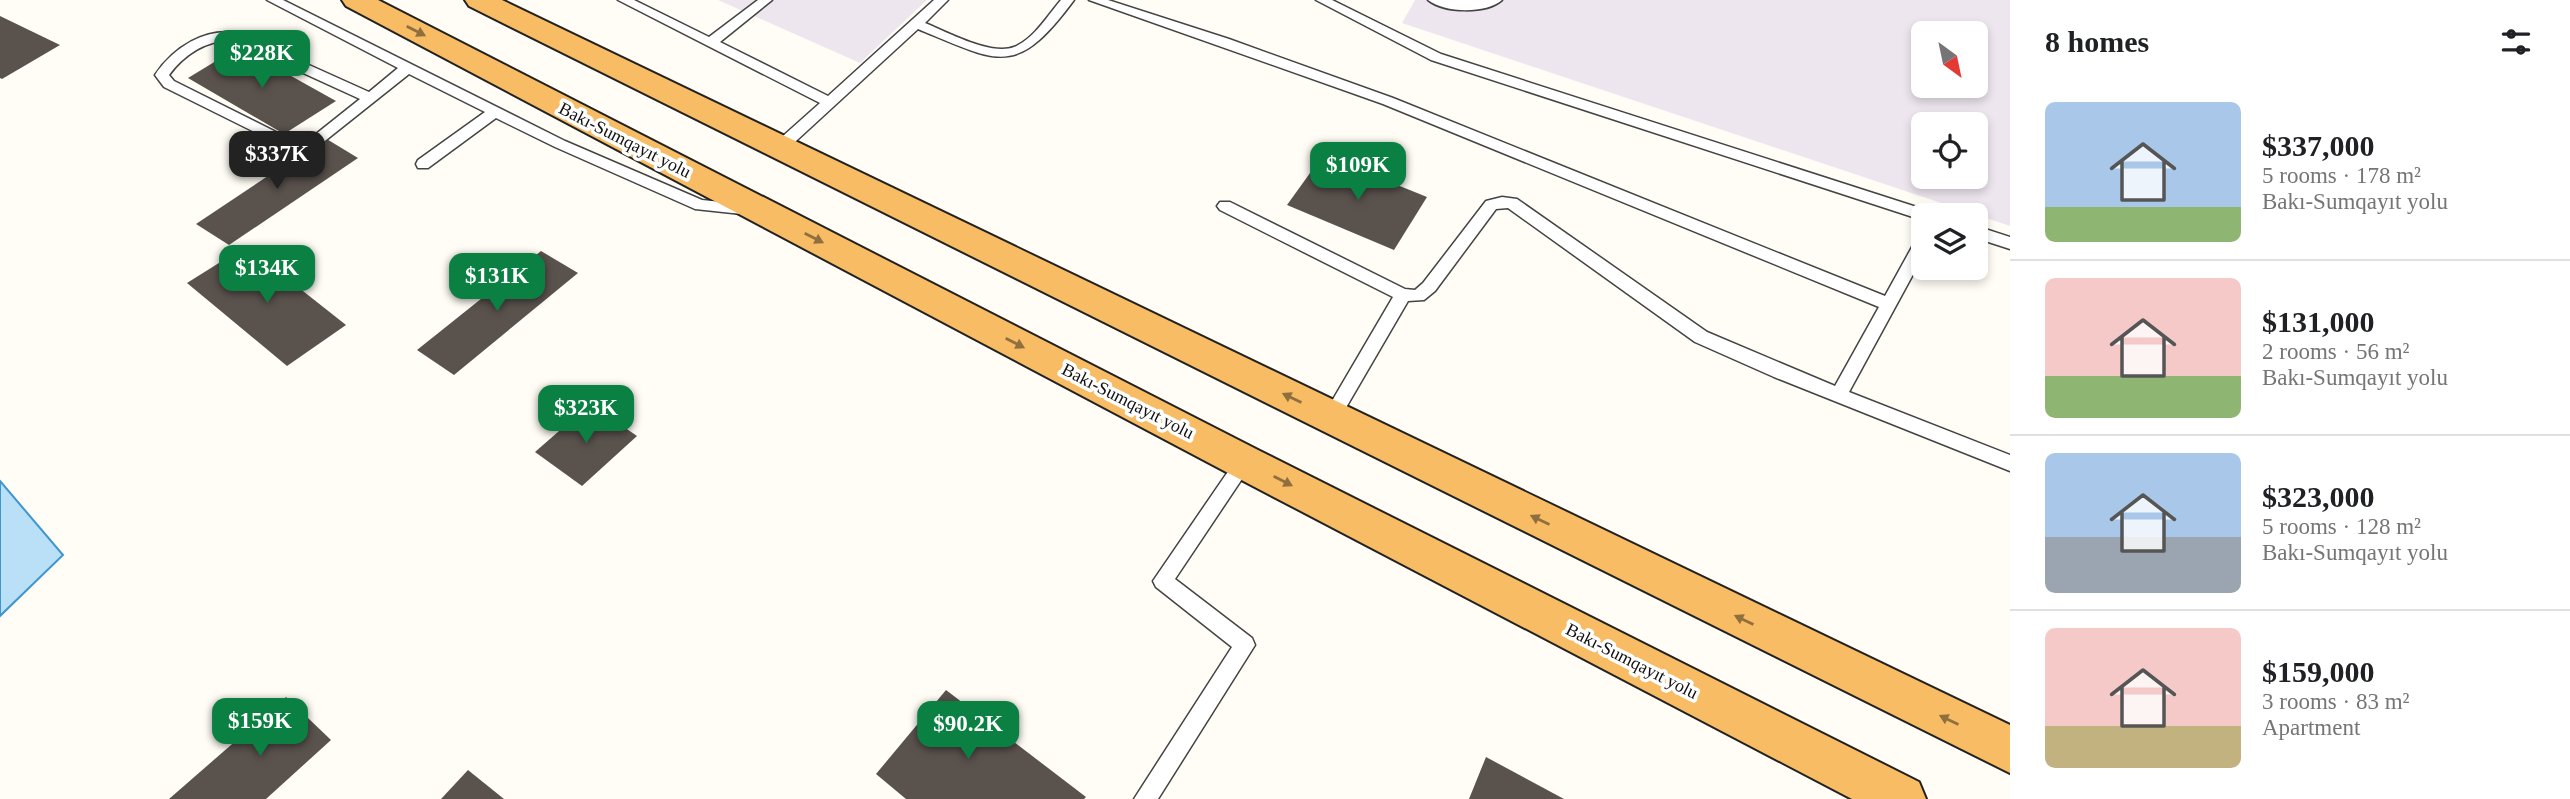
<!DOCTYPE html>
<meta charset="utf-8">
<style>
:root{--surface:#fff;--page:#f6f6f6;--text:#202124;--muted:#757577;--line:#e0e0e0;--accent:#0b8043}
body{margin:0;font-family:Georgia,serif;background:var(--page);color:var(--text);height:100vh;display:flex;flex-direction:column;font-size:26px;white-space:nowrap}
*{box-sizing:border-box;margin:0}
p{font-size:23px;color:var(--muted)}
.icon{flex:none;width:38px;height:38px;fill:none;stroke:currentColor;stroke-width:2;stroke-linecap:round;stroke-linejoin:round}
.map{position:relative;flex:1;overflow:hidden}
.details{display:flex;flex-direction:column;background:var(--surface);width:560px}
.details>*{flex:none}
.needle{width:46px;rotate:147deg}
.controls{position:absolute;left:1911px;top:21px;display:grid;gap:14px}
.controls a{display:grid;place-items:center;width:77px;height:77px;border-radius:10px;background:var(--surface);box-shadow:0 4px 10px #0003;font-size:35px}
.price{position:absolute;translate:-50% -60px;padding:0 16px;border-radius:14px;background:var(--accent);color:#fff;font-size:23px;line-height:46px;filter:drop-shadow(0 2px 4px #0008)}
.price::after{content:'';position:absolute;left:50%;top:42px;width:21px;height:16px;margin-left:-10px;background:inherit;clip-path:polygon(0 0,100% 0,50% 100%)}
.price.selected{background:#222;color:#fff}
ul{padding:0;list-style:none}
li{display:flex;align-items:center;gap:21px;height:175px;padding:0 35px}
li+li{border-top:2px solid var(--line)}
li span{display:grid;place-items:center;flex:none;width:196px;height:140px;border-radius:10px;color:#555}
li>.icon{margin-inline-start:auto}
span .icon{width:84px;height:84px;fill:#fffc;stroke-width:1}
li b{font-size:30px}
h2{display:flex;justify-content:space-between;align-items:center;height:84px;padding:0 35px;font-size:30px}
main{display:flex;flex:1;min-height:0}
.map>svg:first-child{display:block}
.industrial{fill:#eee6ef;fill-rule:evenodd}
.water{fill:#b9e0f7;stroke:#3f96cf;stroke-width:2}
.building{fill:#5a524d}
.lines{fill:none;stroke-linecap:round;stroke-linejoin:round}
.service-casing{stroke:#444;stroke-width:3}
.trunk-casing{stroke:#222;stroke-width:4}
.service{fill:#fff;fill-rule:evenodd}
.trunk{fill:#f7bc64;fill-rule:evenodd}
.oneway{fill:#906f3f}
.labels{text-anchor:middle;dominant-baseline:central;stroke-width:7;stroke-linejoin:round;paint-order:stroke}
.street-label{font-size:18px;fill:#111;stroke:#fff}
</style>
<main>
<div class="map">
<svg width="2010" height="799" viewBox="0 0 2010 799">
<rect width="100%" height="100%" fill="#fffdf5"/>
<!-- industrial -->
<g class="industrial">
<path d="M718 0H927L860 63Z"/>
<path d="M1415 0H2010V226L1402 23ZM1923 33H1976V86H1923ZM1923 124H1976V177H1923Z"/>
</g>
<!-- water -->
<path class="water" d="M0 481 63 555 0 616Z"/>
<!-- building -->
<g class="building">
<path d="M0 16 60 45 2 79 0 78Z"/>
<path d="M239 47 336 101 284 134 188 78Z"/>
<path d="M325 138 358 158 229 245 196 224Z"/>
<path d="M1323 155 1427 197 1394 250 1287 205Z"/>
<path d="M246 246 346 325 287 366 187 283Z"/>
<path d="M541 251 578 273 454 375 417 350Z"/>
<path d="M590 404 637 436 582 486 535 452Z"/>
<path d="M946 690 1086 797 1084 799H906L876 774Z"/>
<path d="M286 697 331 740 266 799H169Z"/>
<path d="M1486 757 1564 799H1469Z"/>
<path d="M468 770 504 799H441Z"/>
</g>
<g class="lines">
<!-- service casing -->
<g class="service-casing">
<g id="service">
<path d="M267 0H283L565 141 702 200 751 205 759 210 751 215 695 209 555 147 496 118 428 168H418L416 164 418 160 485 112 409 74 321 144 295 152 164 87 155 75C173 48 206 26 240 34L369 92 398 68ZM233 41 360 99 311 138 296 142 174 81 169 75C184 55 207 39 233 41Z"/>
<path d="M618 0H634L709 37 758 0H772L720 42 828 96 934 0H948L925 23C947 32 991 56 1014 47 1034 39 1048 15 1061 0H1074C1016 78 1000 63 918 29L784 152 779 153 772 148 774 144 820 103Z"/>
<path d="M1089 0H1108L1229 39 1393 98 1885 296 1917 238 1923 236V256L1849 392 2010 455V471L1774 377 1695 342 1508 208 1496 209 1435 291 1424 300 1408 301 1337 423 1331 425 1325 423 1322 418 1325 413 1393 297 1220 210 1217 206 1220 202H1230L1405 289 1415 290 1423 283 1486 201 1502 197 1517 199 1707 332 1835 386 1879 307 1383 104Z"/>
<path d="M1316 0H1332L1441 54 1929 211 1932 215H1923V220L1919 219 1431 60Z"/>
<path d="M1428 0H1502C1486 14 1444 13 1428 0Z"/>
<path d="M1976 226 2010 237V249L1976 238Z"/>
<path d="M1244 454 1250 457 1253 462 1250 467 1175 579 1252 638 1255 645 1158 799H1134L1232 647 1156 587 1153 581 1238 457Z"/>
</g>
</g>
<!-- trunk casing -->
<g class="trunk-casing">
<g id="trunk">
<path d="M342 0H378L1258 450 1919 782 1926 799H1852L1230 474 346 6Z"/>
<path d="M465 0H502L2010 725V773L469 6Z"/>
</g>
</g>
<!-- service -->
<use href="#service" class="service"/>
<!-- trunk -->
<use href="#trunk" class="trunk"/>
</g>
<!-- one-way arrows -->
<defs><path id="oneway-solid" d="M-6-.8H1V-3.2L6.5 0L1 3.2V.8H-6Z" transform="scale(1.75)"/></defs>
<g class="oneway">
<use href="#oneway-solid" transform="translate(416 31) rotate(27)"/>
<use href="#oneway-solid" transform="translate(814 238) rotate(27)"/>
<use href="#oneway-solid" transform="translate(1015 343) rotate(27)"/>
<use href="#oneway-solid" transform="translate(1292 398) rotate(-154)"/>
<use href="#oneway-solid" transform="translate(1283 481) rotate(27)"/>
<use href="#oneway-solid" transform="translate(1540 520) rotate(-154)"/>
<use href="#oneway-solid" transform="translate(1744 620) rotate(-154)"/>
<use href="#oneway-solid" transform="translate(1949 720) rotate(-154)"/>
</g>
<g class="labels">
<!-- street labels -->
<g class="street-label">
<text transform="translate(625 140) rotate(27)">Bakı-Sumqayıt yolu</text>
<text transform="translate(1128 401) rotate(27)">Bakı-Sumqayıt yolu</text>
<text transform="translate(1632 661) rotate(27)">Bakı-Sumqayıt yolu</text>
</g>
</g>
</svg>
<div class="controls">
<a><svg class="needle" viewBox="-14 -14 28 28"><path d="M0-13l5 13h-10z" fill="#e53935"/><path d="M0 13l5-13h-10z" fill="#757577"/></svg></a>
<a><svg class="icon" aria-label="locate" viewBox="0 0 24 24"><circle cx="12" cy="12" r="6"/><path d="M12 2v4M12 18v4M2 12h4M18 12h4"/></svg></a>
<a><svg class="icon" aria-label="layers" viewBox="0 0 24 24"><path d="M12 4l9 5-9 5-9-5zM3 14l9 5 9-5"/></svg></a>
</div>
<b class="price" style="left:262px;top:90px">$228K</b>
<b class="price selected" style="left:277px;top:191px">$337K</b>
<b class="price" style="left:1358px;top:202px">$109K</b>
<b class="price" style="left:267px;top:305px">$134K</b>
<b class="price" style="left:497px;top:313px">$131K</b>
<b class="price" style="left:586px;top:445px">$323K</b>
<b class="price" style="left:260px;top:758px">$159K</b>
<b class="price" style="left:968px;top:761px">$90.2K</b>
</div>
<section class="details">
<h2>8 homes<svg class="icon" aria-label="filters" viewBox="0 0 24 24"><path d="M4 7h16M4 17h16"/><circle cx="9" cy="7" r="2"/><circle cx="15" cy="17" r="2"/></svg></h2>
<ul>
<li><span style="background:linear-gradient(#a9c7e8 75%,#8fb573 0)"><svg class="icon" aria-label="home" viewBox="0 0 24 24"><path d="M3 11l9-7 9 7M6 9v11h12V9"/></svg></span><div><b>$337,000</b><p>5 rooms · 178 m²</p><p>Bakı-Sumqayıt yolu</p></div></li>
<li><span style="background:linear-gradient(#f6c9c9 70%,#8fb573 0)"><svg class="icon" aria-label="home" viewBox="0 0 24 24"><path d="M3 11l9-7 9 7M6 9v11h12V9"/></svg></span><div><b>$131,000</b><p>2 rooms · 56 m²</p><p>Bakı-Sumqayıt yolu</p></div></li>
<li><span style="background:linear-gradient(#a9c7e8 60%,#9aa5b1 0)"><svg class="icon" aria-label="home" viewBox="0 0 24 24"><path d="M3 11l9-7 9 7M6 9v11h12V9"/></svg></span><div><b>$323,000</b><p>5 rooms · 128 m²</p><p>Bakı-Sumqayıt yolu</p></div></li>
<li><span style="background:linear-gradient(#f6c9c9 70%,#c2b280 0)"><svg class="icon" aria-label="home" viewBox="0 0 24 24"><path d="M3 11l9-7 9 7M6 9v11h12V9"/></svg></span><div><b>$159,000</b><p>3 rooms · 83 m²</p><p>Apartment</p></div></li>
</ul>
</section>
</main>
